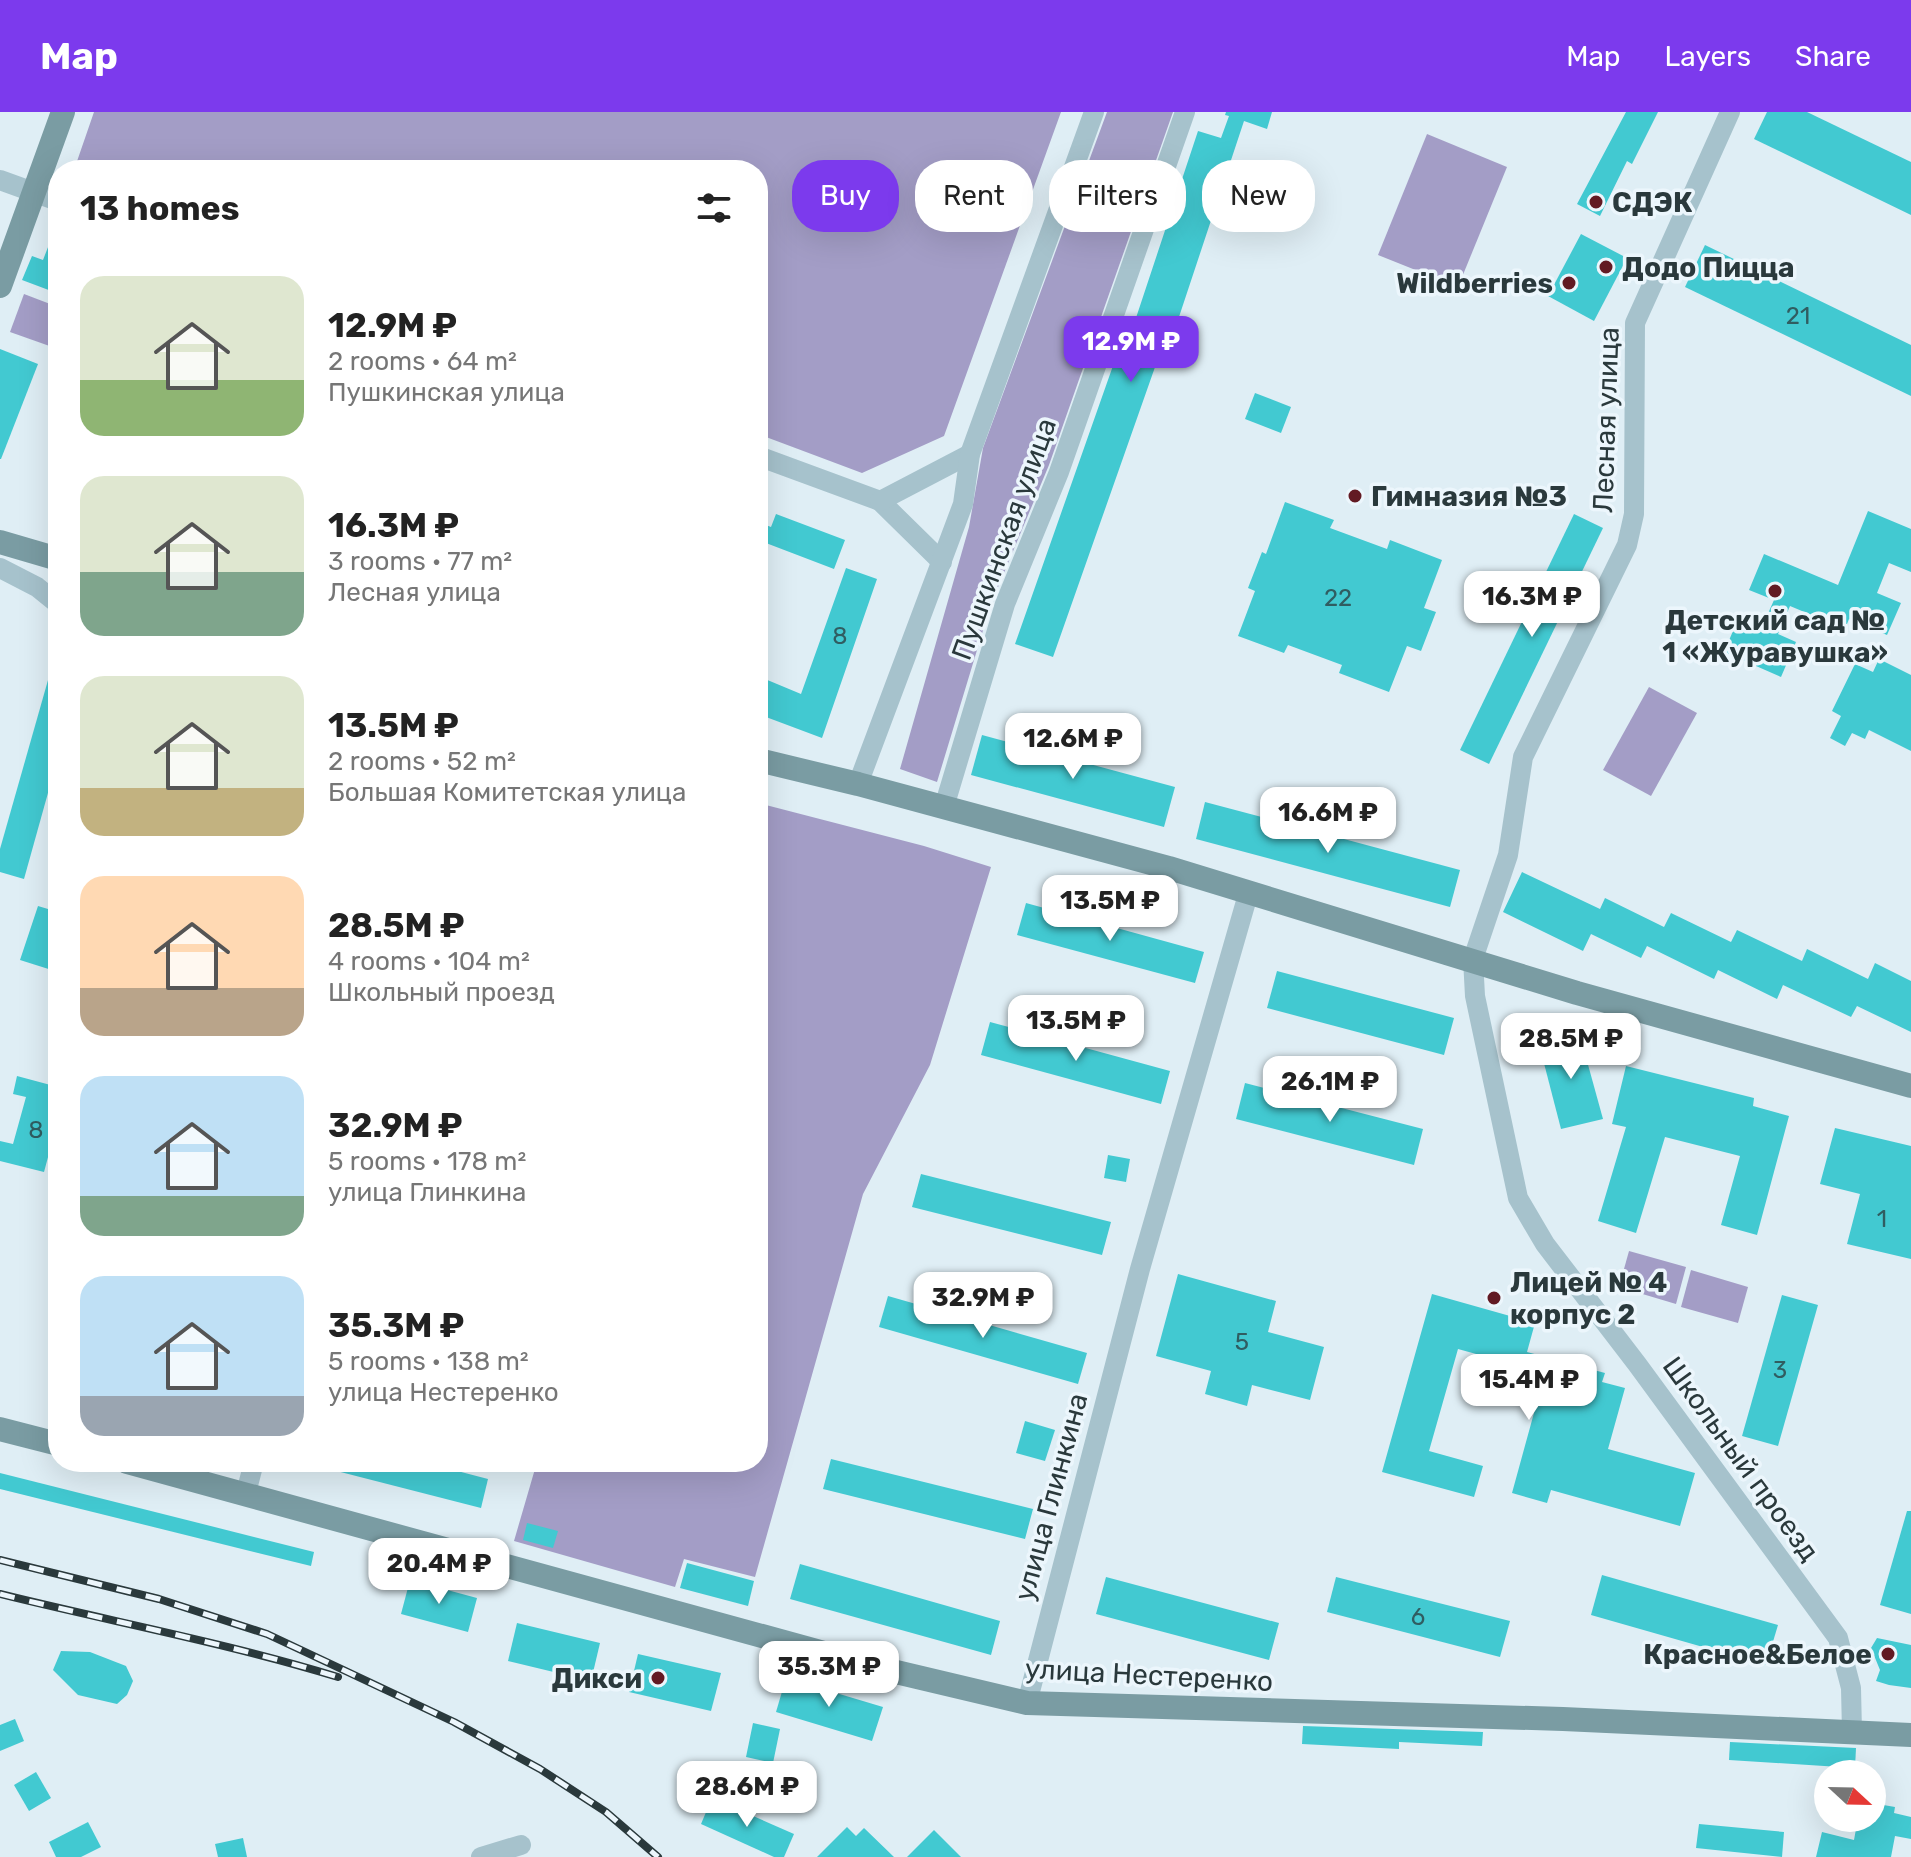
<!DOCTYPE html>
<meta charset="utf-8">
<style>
:root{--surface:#fff;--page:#f6f6f6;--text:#222;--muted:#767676;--accent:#7c3aed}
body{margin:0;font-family:Rubik,sans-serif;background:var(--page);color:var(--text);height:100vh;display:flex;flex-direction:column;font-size:30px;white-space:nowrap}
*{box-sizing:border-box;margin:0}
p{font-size:26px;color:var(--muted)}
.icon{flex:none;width:44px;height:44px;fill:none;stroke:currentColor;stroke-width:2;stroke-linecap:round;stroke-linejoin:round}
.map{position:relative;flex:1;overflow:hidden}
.drawer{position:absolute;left:48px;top:48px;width:720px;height:1312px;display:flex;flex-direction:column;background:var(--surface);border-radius:32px;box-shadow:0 8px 32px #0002}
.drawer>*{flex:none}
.hud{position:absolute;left:792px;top:48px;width:760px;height:72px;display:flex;gap:16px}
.needle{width:52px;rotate:112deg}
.fabs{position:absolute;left:1814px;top:1648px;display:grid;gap:16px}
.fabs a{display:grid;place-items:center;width:72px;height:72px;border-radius:50%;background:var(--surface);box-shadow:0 8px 32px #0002;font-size:40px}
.price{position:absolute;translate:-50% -68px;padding:0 18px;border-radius:16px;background:#fff;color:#222;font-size:26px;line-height:52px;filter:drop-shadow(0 2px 4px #0008)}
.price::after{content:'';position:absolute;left:50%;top:48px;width:24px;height:18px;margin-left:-12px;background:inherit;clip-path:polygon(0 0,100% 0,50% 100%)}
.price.selected{background:var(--accent);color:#fff}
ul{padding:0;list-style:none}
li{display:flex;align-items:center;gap:24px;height:200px;padding:0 32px}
li span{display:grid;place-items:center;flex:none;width:224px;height:160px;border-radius:24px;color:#555}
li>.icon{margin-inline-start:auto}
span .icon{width:96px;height:96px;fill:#fffc;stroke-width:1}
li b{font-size:34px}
h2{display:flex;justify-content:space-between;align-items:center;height:96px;padding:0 32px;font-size:34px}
.chip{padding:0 28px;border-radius:32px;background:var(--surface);box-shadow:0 8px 32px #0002;font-size:28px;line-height:72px}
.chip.selected{background:var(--accent);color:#fff}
header{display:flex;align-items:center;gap:48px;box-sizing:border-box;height:112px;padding:0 40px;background:var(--accent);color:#fff}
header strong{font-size:38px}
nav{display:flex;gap:44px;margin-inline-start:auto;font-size:28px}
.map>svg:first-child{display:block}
.green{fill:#a39dc6}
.building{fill:#42c9d1}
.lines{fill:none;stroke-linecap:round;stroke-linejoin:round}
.street{stroke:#a6c2cc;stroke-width:20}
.secondary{stroke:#7a9ca3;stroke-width:24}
.rail-casing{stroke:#2a393c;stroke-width:8}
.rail{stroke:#ecf6fc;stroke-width:5;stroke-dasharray:15;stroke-linecap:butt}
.poi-dot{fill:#621a23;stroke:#ecf6fc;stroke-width:3}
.labels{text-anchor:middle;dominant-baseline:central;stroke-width:7;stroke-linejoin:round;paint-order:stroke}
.number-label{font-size:24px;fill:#305d61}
.poi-label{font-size:28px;font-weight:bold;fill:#2a393c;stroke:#ecf6fc;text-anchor:start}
.street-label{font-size:28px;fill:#2a393c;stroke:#ecf6fc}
</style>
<header>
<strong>Map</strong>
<nav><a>Map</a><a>Layers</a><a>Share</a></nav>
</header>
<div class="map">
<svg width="1911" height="1745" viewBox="0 0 1911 1745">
<rect width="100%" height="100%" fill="#dfeef5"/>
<!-- green -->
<g class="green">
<path d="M94 0H1061L944 324 862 361 758 322V58H74Z"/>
<path d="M1107 0H1173L1049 353 991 492 937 670 900 657 969 415 983 336Z"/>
<path d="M1427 22 1507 55 1458 175 1378 143Z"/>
<path d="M24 182 58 195V237L10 220Z"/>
<path d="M1649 575 1697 601 1651 684 1603 658Z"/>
<path d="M758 691 924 734 991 755 930 953 863 1082 755 1465 684 1447 675 1475 514 1429 537 1350H758Z"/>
<path d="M1629 1139 1686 1155 1676 1192 1619 1175Z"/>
<path d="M1691 1158 1748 1175 1738 1211 1681 1195Z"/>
</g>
<!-- building -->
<g class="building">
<path d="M1226 0H1272L1267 17 1244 9 1173 223 1167 221 1053 545 1015 532 1121 231 1127 233 1198 19 1221 26 1229 4 1225 3Z"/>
<path d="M1626 0H1658L1632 52 1627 49 1600 104 1577 92Z"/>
<path d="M1767 0H1807L1911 50V103L1754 27Z"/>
<path d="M57 112 58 168 54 180 22 168 32 144 43 148Z"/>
<path d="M1581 122 1627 146 1594 209 1548 184Z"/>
<path d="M1705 133 1911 233V284L1685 175Z"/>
<path d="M0 237 38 252 1 347H0Z"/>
<path d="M1255 281 1291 295 1281 321 1245 307Z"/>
<path d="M1285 390 1334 408 1330 416 1387 437 1390 428 1442 448 1424 496 1436 500 1421 539 1407 534 1389 580 1339 561 1342 553 1288 533 1284 541 1238 524 1255 479 1248 476 1262 440 1266 442Z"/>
<path d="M1868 399 1911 417V460L1889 451 1877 481 1901 491 1887 523 1849 507 1845 517 1790 494 1778 522 1796 530 1781 565 1724 540 1739 505 1762 515 1774 488 1749 478 1764 442 1838 473Z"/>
<path d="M776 402 845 428 834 457 758 428V410L771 415Z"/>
<path d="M1574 402 1603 416 1489 652 1460 638Z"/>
<path d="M846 456 877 467 822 626 758 602V564L801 582Z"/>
<path d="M54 547 58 548V645L24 767 0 760V737Z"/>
<path d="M1879 547 1911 563V639L1869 618 1865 627 1852 621 1845 634 1830 626 1841 604 1832 599 1855 552 1873 560Z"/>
<path d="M982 623 1175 675 1164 715 971 663Z"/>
<path d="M1205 690 1460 758 1450 795 1196 727Z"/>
<path d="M1522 760 1600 797 1605 786 1664 815 1671 801 1731 830 1737 818 1802 849 1807 837 1868 867 1875 851 1911 869V920L1857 894 1851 905 1783 873 1777 887 1718 858 1714 867 1647 834 1641 846 1591 822 1583 839 1503 800Z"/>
<path d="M1026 791 1204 840 1195 871 1017 823Z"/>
<path d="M38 794 58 800V860L20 848Z"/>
<path d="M1277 859 1454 906 1444 943 1267 896Z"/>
<path d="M990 910 1170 959 1161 992 981 943Z"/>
<path d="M1579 920 1603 1007 1561 1017 1539 932Z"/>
<path d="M1626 954 1754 986 1753 994 1789 1004 1757 1123 1721 1113 1740 1044 1665 1025 1636 1121 1598 1109 1626 1015 1612 1012Z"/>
<path d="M17 964 58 975V1008L44 1060 0 1049V1029L13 1032 26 985 13 982Z"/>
<path d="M1245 971 1423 1017 1414 1053 1236 1007Z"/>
<path d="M1835 1016 1911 1034V1147L1847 1132 1860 1082 1820 1072Z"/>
<path d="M1108 1043 1130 1047 1126 1070 1104 1066Z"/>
<path d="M921 1062 1111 1110 1102 1143 912 1095Z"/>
<path d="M1178 1162 1276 1189 1268 1220 1324 1235 1310 1288 1252 1273 1247 1294 1205 1282 1211 1259 1156 1244Z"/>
<path d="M1432 1182 1535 1211 1527 1240 1605 1261 1602 1270 1625 1276 1608 1337 1695 1361 1680 1414 1551 1378 1547 1391 1512 1381 1545 1261 1458 1237 1429 1339 1483 1354 1474 1385 1382 1360Z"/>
<path d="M1782 1183 1818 1193 1778 1334 1742 1324Z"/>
<path d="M888 1184 1087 1241 1078 1272 879 1215Z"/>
<path d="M1025 1309 1055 1318 1045 1349 1016 1341Z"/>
<path d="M831 1347 1033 1397 1025 1427 823 1377Z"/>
<path d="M322 1350H423L488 1367 481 1396 321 1355Z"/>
<path d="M0 1361 314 1440 311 1454 0 1377Z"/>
<path d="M1907 1399H1911V1502L1880 1493Z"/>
<path d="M527 1411 558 1419 553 1436 523 1428Z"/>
<path d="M687 1451 754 1469 748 1494 680 1476Z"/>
<path d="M800 1452 1000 1509 991 1543 790 1487Z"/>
<path d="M1602 1463 1778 1513 1766 1553 1591 1503Z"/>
<path d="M1106 1465 1279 1511 1269 1548 1096 1502Z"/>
<path d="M1336 1465 1510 1509 1500 1545 1327 1500Z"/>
<path d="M410 1468 477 1486 468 1520 401 1502Z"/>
<path d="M517 1511 600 1531 591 1569 508 1549Z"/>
<path d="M1877 1526 1911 1533V1576L1889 1573 1876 1569 1880 1558 1871 1536Z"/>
<path d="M61 1539 90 1540 126 1554 133 1569 127 1583 117 1592 78 1583 53 1558Z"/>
<path d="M638 1542 721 1561 711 1599 629 1580Z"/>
<path d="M786 1566 883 1595 872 1629 776 1600Z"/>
<path d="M15 1607 24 1629 0 1639V1613Z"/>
<path d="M753 1611 780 1617 773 1651 746 1645Z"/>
<path d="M1303 1614 1483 1620 1482 1634 1399 1630V1637L1302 1632Z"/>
<path d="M1730 1630 1856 1636 1855 1656 1729 1648Z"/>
<path d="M36 1660 51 1686 29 1699 14 1673Z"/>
<path d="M712 1686 794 1722 784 1745H774L701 1712Z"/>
<path d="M1872 1691 1895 1695 1894 1701 1911 1705V1727L1895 1724 1891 1745H1816L1822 1720 1854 1728 1858 1706H1872Z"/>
<path d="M88 1710 101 1735 81 1745H56L49 1730Z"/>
<path d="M1699 1712 1784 1720 1782 1745 1696 1736Z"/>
<path d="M847 1715 856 1724 864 1716 894 1745H817Z"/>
<path d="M934 1718 961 1745H907Z"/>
<path d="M243 1726 247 1745H218L215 1732Z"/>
</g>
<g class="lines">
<!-- street -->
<g class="street">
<path d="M1730 0 1635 211 1634 402 1627 433 1523 645 1508 743 1473 847 1475 884 1518 1086 1545 1132 1637 1252 1838 1526 1851 1576 1852 1620"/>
<path d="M0 68 58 89"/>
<path d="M758 344 880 389 942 450"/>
<path d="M880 389 970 342"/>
<path d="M0 456 37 475 58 492"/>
<path d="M858 672 963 392 970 342 1094 0"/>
<path d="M944 695 1005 492 1059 360 1185 0"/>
<path d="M246 1381 254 1350"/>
<path d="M1027 1591 1140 1157 1249 779"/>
<path d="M481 1745 521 1733"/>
</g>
<!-- secondary -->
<g class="secondary">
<path d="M0 174 63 0"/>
<path d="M0 430 58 447"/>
<path d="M758 648 858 672 1169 756 1577 881 1911 974"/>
<path d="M0 1317 58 1332"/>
<path d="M127 1350 875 1555 1027 1591 1563 1607 1911 1623"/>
</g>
<!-- rail casing -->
<g class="rail-casing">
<g id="rail">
<path d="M0 1448 159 1487 267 1522 454 1610 540 1657 606 1700 658 1745"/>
<path d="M0 1482C113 1510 227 1531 338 1565"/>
</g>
</g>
<!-- rail -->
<use href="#rail" class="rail"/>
</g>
<!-- markers -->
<g class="poi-dot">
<circle cx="1596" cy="90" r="8"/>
<circle cx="1606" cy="155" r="8"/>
<circle cx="1569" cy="171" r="8"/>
<circle cx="1355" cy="384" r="8"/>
<circle cx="1775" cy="479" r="8"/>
<circle cx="1494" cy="1186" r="8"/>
<circle cx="1888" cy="1542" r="8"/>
<circle cx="658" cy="1566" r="8"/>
</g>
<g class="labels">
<!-- number labels -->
<g class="number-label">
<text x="1798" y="204">21</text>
<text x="1338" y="486">22</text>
<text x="840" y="524">8</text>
<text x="36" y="1018">8</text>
<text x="1882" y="1107">1</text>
<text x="1242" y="1230">5</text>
<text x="1780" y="1258">3</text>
<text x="1418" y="1505">6</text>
</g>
<!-- poi labels -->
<g class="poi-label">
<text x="1612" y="90">СДЭК</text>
<text x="1622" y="155">Додо Пицца</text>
<text x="1553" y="171" text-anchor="end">Wildberries</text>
<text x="1371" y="384">Гимназия №3</text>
<text x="1775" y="508" text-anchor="middle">Детский сад №<tspan x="1775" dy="32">1 «Журавушка»</tspan></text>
<text x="1510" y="1170">Лицей № 4<tspan x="1510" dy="32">корпус 2</tspan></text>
<text x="1872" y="1542" text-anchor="end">Красное&amp;Белое</text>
<text x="642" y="1566" text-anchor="end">Дикси</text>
</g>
<!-- street labels -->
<g class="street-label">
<text transform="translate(1606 308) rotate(-88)">Лесная улица</text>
<text transform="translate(1004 427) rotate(-70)">Пушкинская улица</text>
<text transform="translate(1741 1347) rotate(54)">Школьный проезд</text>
<text transform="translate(1051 1385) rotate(-75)">улица Глинкина</text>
<text transform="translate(1149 1563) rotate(3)">улица Нестеренко</text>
</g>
</g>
</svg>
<div class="fabs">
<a><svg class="needle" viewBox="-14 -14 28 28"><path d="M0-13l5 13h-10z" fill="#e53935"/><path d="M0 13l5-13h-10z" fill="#767676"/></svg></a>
</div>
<b class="price selected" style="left:1131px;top:272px">12.9M ₽</b>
<b class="price" style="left:1532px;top:527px">16.3M ₽</b>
<b class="price" style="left:1073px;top:669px">12.6M ₽</b>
<b class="price" style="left:1328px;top:743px">16.6M ₽</b>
<b class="price" style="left:1110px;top:831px">13.5M ₽</b>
<b class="price" style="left:1076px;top:951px">13.5M ₽</b>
<b class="price" style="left:1571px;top:969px">28.5M ₽</b>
<b class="price" style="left:1330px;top:1012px">26.1M ₽</b>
<b class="price" style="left:983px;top:1228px">32.9M ₽</b>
<b class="price" style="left:1529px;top:1310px">15.4M ₽</b>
<b class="price" style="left:439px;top:1494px">20.4M ₽</b>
<b class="price" style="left:829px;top:1597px">35.3M ₽</b>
<b class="price" style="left:747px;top:1717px">28.6M ₽</b>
<div class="hud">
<a class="chip selected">Buy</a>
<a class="chip">Rent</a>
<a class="chip">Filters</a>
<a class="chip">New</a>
</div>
<section class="drawer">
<h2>13 homes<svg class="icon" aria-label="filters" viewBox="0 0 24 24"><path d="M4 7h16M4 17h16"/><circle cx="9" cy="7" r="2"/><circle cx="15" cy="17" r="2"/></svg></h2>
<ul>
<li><span style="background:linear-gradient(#dfe7d0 65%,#8fb573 0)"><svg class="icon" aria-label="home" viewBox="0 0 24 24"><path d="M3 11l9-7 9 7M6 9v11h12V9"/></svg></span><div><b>12.9M ₽</b><p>2 rooms · 64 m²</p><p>Пушкинская улица</p></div></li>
<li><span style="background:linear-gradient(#dfe7d0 60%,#7fa58c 0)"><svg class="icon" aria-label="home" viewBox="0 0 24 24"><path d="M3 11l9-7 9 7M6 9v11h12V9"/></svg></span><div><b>16.3M ₽</b><p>3 rooms · 77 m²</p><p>Лесная улица</p></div></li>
<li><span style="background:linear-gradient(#dfe7d0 70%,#c2b280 0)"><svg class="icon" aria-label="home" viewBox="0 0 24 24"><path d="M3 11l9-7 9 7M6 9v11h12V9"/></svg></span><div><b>13.5M ₽</b><p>2 rooms · 52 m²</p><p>Большая Комитетская улица</p></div></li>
<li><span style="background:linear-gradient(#ffd9b3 70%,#b9a48a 0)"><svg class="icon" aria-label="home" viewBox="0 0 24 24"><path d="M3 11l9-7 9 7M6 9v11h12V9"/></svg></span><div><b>28.5M ₽</b><p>4 rooms · 104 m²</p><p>Школьный проезд</p></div></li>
<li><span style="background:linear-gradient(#bfe0f5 75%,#7fa58c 0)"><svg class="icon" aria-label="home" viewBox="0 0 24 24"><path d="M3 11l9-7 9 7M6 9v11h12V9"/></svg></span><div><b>32.9M ₽</b><p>5 rooms · 178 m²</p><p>улица Глинкина</p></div></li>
<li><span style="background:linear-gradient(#bfe0f5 75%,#9aa5b1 0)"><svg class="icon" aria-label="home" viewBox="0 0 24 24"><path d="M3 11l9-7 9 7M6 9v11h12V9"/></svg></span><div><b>35.3M ₽</b><p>5 rooms · 138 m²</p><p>улица Нестеренко</p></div></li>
</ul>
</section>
</div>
